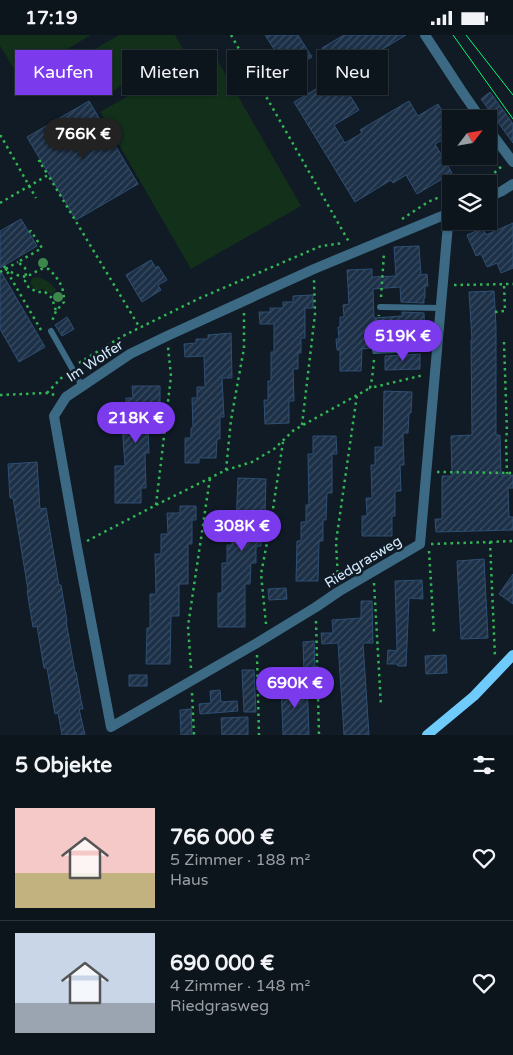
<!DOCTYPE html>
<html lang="de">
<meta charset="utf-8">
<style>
:root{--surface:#0c141c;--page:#1a2129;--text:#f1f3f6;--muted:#9a9ea3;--line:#2c333b;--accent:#7c3aed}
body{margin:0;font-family:"Varela Round",sans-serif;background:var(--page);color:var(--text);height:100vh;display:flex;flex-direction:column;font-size:19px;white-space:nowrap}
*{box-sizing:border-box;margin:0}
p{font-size:16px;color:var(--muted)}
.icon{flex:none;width:28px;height:28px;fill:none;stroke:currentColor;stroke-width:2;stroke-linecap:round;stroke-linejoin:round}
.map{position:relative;height:700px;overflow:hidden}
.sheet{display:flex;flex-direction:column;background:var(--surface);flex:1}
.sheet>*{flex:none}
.guide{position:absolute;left:15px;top:15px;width:484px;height:45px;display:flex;gap:10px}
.needle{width:32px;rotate:59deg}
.buttons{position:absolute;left:442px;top:75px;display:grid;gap:10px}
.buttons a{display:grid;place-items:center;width:55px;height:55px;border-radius:0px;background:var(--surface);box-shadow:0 1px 4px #0004,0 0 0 1px var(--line);font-size:25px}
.price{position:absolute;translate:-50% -42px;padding:0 11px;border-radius:18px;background:var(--accent);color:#fff;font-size:16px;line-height:32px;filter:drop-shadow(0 1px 2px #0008)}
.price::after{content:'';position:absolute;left:50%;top:30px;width:15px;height:11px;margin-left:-8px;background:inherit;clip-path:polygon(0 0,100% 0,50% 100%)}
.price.on{background:#222;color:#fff}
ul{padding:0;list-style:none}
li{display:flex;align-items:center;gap:15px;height:125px;padding:0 15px}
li+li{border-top:1px solid var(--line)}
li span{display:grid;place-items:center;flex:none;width:140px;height:100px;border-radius:0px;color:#555}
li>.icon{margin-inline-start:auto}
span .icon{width:60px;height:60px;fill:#fffc;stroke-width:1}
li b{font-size:21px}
h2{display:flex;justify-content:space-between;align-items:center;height:60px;padding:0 15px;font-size:21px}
.tag{padding:0 18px;border-radius:0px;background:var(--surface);box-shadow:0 1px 4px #0004,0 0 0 1px var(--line);font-size:18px;line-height:45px}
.tag.on{background:var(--accent);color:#fff}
.status{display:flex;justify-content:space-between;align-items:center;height:35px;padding:0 25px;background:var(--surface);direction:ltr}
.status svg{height:14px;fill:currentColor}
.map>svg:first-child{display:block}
.park{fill:url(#park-tufts)}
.pitch{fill:#13301b}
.building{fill:url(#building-hatch);stroke:#2f4f72}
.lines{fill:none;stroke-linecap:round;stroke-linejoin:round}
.path{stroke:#32b654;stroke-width:2.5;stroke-dasharray:2.5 4;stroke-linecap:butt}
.lane{stroke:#3c6a84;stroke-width:6}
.street{stroke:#3c6a84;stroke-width:10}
.secondary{stroke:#6fcbfc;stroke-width:10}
.tram{stroke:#06fa6c;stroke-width:1}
.tree{fill:#3d864c}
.labels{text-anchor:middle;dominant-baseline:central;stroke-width:5;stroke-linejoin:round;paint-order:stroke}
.street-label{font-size:14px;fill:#d6edfe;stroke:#101b26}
</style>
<div class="status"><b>17:19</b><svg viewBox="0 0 49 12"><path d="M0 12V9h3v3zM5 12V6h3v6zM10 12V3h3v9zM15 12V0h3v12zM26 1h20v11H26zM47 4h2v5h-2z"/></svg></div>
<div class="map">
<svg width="513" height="700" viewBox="0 0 513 700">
<defs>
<pattern id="park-tufts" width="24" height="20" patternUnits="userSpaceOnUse" patternTransform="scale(1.25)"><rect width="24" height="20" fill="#13301b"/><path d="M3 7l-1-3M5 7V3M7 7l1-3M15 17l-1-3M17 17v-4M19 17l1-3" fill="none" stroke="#354e3d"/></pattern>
<pattern id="building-hatch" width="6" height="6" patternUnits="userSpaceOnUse" patternTransform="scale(1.25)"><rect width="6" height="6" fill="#1c3047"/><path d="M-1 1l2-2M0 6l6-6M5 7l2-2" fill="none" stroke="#3c4e63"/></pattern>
</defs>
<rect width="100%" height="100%" fill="#101b26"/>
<!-- park -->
<path class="park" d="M38 242 47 246 56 254 53 260 43 254 36 255 30 249 32 243Z"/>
<!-- pitch -->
<g class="pitch">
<path d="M0 0H91L19 42 0 11Z"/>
<path d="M119 0H175L183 14 106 60 83 21Z"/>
<path d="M211 14 301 171 191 234 100 77Z"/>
</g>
<!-- building -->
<g class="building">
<path d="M265 0H298L312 22 278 42 271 31 281 25Z"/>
<path d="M344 0H406L338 41 322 13Z"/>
<path d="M338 41 359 75 334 90 345 108 362 98 360 95 409 66 418 81 438 69 451 91V100L435 109 452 138 417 159 406 140 393 148 391 145 355 167 294 67Z"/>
<path d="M490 57 513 89V108L481 64Z"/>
<path d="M89 66 138 149 76 185 27 102Z"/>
<path d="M21 184 37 211 0 233V196Z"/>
<path d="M513 188V233L501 238 497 228 487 232 481 219 476 221 467 200 483 193 486 200Z"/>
<path d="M419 211 421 240 427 239 428 251H425V263H424V268L401 267 400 252 373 254 374 283 402 281V277L424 278 425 305H419L420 309 375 311 371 313 362 314 361 336H340V315H337L336 304H339L338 292H340V282H344L343 270 349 269 347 235 372 234V242L396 241 394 212Z"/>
<path d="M151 225 156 233 158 231 167 245 158 250 161 255 142 267 126 240Z"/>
<path d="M0 235 45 312 19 327 0 294Z"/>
<path d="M494 256 496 291V400H500L501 440H513V453H508L509 482H513V495L436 497 435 484H442V441H452L451 401 472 400 471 305H472L469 257Z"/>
<path d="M313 260V273H305V303H301V318H298V334H293L294 366H289V388L265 389 264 365H268V346H271V317H274V289H260L259 277H270V273H283V267H293V261Z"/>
<path d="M67 282 74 294 62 301 55 290Z"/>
<path d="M231 298 232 343H222L224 382H220V404H217L216 423H199V428H185V403H191V393H193L192 363H197V352H205L204 321 185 322 184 309 196 308V304H208V300Z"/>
<path d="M420 319V334L385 335V321Z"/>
<path d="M132 351H160V376H147L149 418H145L146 453H141V468H115V431H125L122 389H126V363H133Z"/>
<path d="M384 356 412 357 411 378H409L408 398H403L404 430H400L401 456H395V481H392V501H362V481H367L366 463H372L371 430H375V412H383Z"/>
<path d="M313 401H336L337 419H332V458H327L326 485H323V506H319L318 546H296L297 506H301V487H306V470H309L308 419H313Z"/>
<path d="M37 427 40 474 46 473 59 550H61L67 586H66L75 637H76L81 665 83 674H79L85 700H62L58 678 55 679 47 633H44L37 591 33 592 27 556 28 555 13 463H10L8 429Z"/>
<path d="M238 443 266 444 265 479H262L261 511H256V528H251L250 549H245V592H218V558H222V528H227V510H232L233 490H236Z"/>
<path d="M180 471H196V485H192V509H188V549H179V581H171L170 629H146L147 593H150V559H156L155 519H161V499H168L167 478H180Z"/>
<path d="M484 524 488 603 461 604 457 526Z"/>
<path d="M513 539V569L499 559Z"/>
<path d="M422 545 423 564 409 563 406 631H398L397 629H387L388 615 397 616 395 546Z"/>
<path d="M286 553 287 564 269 565 268 554Z"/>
<path d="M361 566H372L373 608H363L369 700H344L338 608 322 609 321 598H333L332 585 361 583Z"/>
<path d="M314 606 315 637H304L303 607Z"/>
<path d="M446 620 447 638 426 639 425 621Z"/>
<path d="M242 635H254L256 677H244Z"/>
<rect x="129" y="640" width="18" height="11"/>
<path d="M307 647 309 700H283L281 648Z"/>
<path d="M220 655 221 667 237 666 238 676 200 679 199 669 211 668 210 656Z"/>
<path d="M191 674 192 700H181L180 675Z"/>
<path d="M248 682V700H222L221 683Z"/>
</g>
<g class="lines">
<!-- path -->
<g class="path">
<path d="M231 0 349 207"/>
<path d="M0 102 1 101 36 163"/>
<path d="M41 126H39L48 140"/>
<path d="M471 149 492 140 502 131"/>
<path d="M0 168 48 140 140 293"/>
<path d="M402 184 428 167 451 157"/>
<path d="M29 197 31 196 42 213 18 227 25 233 26 242 25 246 29 253 38 257H45L52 263 56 276"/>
<path d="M4 231 41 295"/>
<path d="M5 234 17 240 26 242 41 234H49C59 245 64 251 64 267L56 276 52 286"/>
<path d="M0 237 18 227"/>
<path d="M454 250 513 249"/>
<path d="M381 262 384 218"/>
<path d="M495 277 505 276 504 249"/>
<path d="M376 307 379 280"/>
<path d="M504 307 507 397 506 403 507 439"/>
<path d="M374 325 372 344 370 353 424 340"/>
<path d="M79 328 121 302 200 263 321 211 344 208"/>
<path d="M47 358 65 339"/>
<path d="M0 360 47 358 55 360"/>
<path d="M302 390 315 279 314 245"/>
<path d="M226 435 231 385 244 313V278"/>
<path d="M437 437 513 438"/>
<path d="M156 470 171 341 168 312"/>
<path d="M87 506 156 470 226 435 252 427 274 414 294 395 370 353"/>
<path d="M490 507 513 506"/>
<path d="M431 509 490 507 495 622"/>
<path d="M429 516 434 597"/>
<path d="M338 544 336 507 357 360"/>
<path d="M374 548 381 671"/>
<path d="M316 586 319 700"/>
<path d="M266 589 261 539 271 487 283 407"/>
<path d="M257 620 259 700"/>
<path d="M191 633 188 591 210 443"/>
<path d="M192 658 194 700"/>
</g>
<!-- lane -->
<g class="lane">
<path d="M380 272 441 273"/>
<path d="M51 296 82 351"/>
<path d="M375 316 437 313"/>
</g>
<!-- street -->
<g class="street">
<path d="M425 0 461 55 481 84"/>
<path d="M489 95 513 127"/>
<path d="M489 162 502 156 513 149"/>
<path d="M449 178 314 234 167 301 130 319 66 362 54 381 77 512 111 692 257 608 316 572 338 557 420 509 449 178H451"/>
</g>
<!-- secondary -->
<path class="secondary" d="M427 700 474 661 513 620"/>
<!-- tram -->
<g class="tram">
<path d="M453 0 513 84"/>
<path d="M466 0 513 60"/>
</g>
</g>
<!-- trees -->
<g class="tree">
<circle cx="43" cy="228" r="5"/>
<circle cx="58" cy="262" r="5"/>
</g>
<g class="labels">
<!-- street labels -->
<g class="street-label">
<text transform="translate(95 326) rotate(-33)">Im Wolfer</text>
<text transform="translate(363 527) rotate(-31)">Riedgrasweg</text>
</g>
</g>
</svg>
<div class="buttons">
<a><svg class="needle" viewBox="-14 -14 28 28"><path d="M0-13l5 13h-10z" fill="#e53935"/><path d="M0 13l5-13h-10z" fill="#9a9ea3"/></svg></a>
<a><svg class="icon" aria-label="layers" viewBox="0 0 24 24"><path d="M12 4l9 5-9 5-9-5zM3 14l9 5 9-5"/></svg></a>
</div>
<b class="price on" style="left:83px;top:125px">766K €</b>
<b class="price" style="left:403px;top:327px">519K €</b>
<b class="price" style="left:136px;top:409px">218K €</b>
<b class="price" style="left:242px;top:517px">308K €</b>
<b class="price" style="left:295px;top:674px">690K €</b>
<div class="guide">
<a class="tag on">Kaufen</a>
<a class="tag">Mieten</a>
<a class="tag">Filter</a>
<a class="tag">Neu</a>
</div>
</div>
<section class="sheet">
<h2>5 Objekte<svg class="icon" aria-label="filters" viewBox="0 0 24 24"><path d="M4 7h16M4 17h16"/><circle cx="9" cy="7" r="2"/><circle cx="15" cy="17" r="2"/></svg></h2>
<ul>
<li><span style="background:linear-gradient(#f6c9c9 65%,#c2b280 0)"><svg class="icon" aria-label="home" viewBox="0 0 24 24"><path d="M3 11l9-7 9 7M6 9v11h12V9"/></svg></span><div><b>766 000 €</b><p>5 Zimmer · 188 m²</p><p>Haus</p></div><svg class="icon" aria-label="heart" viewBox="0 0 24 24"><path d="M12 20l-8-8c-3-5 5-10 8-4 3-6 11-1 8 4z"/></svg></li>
<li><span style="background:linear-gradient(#c9d6e8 70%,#9aa5b1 0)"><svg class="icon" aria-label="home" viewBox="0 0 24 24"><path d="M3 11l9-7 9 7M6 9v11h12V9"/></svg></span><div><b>690 000 €</b><p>4 Zimmer · 148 m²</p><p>Riedgrasweg</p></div><svg class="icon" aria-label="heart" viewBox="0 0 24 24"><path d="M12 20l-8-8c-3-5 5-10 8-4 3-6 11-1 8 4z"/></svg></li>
</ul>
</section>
